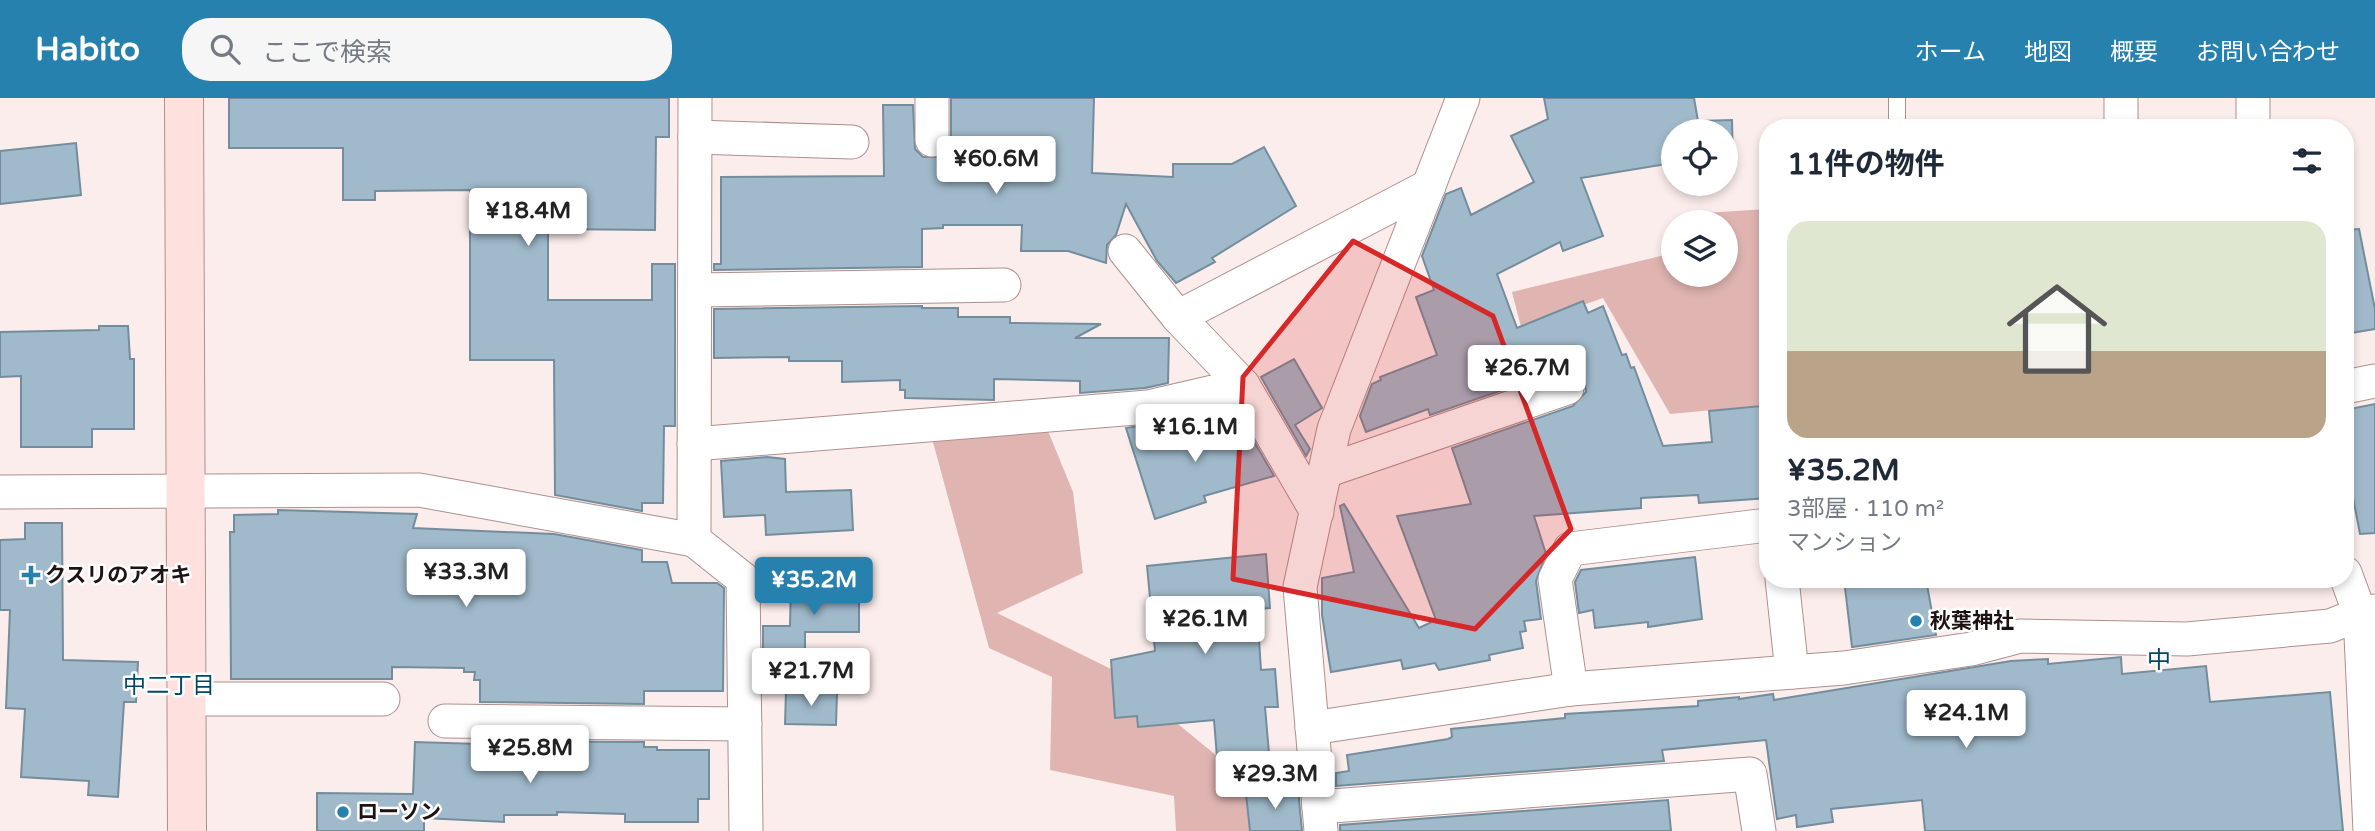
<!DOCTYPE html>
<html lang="ja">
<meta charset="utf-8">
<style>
:root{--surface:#fff;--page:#f6f6f7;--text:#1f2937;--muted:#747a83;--line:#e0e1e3;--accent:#2781af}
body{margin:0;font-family:"Varela Round","Noto Sans JP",sans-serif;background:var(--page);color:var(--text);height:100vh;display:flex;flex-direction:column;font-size:26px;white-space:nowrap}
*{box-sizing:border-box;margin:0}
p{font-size:23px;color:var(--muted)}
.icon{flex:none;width:38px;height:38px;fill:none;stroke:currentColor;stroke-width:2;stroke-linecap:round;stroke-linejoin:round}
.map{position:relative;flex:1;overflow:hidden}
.side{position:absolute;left:1759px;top:21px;width:595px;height:469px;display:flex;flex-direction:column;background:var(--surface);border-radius:28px;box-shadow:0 4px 10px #0003}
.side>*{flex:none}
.tools{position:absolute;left:1661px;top:21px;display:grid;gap:14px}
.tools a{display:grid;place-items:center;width:77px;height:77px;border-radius:50%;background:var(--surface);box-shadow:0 4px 10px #0003;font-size:35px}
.price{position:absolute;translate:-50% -60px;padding:0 16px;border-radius:7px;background:#fff;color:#222;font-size:23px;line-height:46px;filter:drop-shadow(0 2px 4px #0008)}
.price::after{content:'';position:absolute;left:50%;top:42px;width:21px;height:16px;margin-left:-10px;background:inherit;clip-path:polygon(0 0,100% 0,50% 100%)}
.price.current{background:var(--accent);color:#fff}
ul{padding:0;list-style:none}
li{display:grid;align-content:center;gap:14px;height:371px;padding:0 28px}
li+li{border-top:2px solid var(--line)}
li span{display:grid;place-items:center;height:217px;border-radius:21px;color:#555}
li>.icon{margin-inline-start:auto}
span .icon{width:126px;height:126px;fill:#fffc;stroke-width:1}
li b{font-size:30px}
h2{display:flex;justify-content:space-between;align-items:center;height:84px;padding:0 28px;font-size:30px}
header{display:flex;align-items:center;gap:42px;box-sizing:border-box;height:98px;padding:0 35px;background:var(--accent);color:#fff}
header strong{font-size:33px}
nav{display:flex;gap:38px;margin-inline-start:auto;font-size:24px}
.search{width:490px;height:63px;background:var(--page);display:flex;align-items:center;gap:18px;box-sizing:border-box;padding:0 24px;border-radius:28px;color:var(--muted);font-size:26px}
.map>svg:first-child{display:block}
.green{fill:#e0b5b1}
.building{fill:#a0bacb;stroke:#748d9d;stroke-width:2}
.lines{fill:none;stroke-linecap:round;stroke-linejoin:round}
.lane-casing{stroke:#ae908d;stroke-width:18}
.street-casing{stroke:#ae908d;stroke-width:35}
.secondary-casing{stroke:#ae908d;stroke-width:40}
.lane{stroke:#fff;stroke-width:16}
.street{stroke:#fff;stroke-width:33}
.secondary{stroke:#fee1df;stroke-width:38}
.marked{fill:#d62828;fill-opacity:0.2;stroke:#d62828;stroke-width:5;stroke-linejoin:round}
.poi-dot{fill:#2781af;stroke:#fefefe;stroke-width:2.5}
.labels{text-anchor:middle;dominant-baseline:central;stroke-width:5;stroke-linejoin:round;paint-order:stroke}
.poi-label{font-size:21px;font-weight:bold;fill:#1e1312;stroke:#fefefe;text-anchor:start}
.neighbourhood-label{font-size:23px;fill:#024766;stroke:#fefefe}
.quarter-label{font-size:24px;fill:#024766;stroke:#fefefe}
</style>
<header>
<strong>Habito</strong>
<div class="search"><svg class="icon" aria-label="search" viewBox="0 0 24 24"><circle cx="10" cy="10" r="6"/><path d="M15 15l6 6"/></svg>ここで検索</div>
<nav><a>ホーム</a><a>地図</a><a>概要</a><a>お問い合わせ</a></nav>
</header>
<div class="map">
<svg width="2375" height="733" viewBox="0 0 2375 733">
<rect width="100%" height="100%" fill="#fbedec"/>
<!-- green -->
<g class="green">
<path d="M1767 111V307L1670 316 1603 200 1521 229 1512 194 1673 155V177H1726V124H1688V116Z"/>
<path d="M930 333H1048L1073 394 1083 475 997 515 1111 571 1245 681 1251 733H1176L1174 698 1050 672 1052 579 989 550Z"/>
</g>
<!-- building -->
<g class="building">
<path d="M229 0H669V39H656L655 132 548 131V202H652V166H675V328H664L663 405H642V413L555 397 554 262H470V92L375 93V102H343V50H229Z"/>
<path d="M951 0H1094L1092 75 1173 79V66H1232L1264 49 1296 108 1212 160 1215 164 1176 185 1157 163 1126 106 1116 137 1107 147 1106 165 1068 153H1021L1022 127H943V130L922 131V169L714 172V166H721V79L884 78 883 7H913L915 51 923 59H941L948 52 951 43Z"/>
<path d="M1544 0H1694L1698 23 1732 22 1733 65H1726V33H1673V65L1581 80 1603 138 1563 153 1560 144 1497 176 1517 230 1583 203 1588 215 1603 208 1622 257 1626 256 1631 270 1634 269 1663 348 1712 344 1709 313 1761 308 1768 400 1699 405 1698 397 1641 400V410L1534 418 1546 456 1536 483 1541 521 1524 523 1526 533 1520 534 1523 550 1489 557 1490 562 1439 572 1435 565 1403 571 1401 562 1331 574 1322 517V480L1354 474 1340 408 1344 406 1419 530 1436 522 1397 418 1471 406 1452 350 1573 308 1586 294 1585 284 1580 276 1571 271 1561 272 1430 317 1428 311 1366 334 1360 318 1372 286 1381 282 1380 279 1437 257 1416 199 1434 192 1422 158 1446 96 1461 90 1471 117 1534 84 1511 38 1548 21Z"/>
<path d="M76 45 81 97 0 106V53Z"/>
<path d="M2359 131 2375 211V231L2345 236V132Z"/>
<path d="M922 208V210H958V219H1010V225L1101 226 1075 240H1169L1168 285 1145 290 1080 295V283L994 281V302L905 300V292H900V282L842 284V263H789V259L714 260V211Z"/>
<path d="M99 228H128L130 261H134V331H92V349H21V278L0 279V234L99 232Z"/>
<path d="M1294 261 1322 310 1295 327 1310 351 1306 358 1261 279Z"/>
<path d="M2375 306V435L2360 436 2349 379 2345 380V312Z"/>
<path d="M1241 321 1274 378 1204 398 1206 404 1155 421 1126 330 1168 324V342Z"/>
<path d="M767 359 785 361 786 394 851 392 853 432 766 437 765 417 724 419 721 363Z"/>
<path d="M278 412 417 416 413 430 554 436 642 452V464H667L672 485H717L724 490 723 593H644V606L480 604V582H474L475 574H464V570L392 569V581H231L230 434H234V417L278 416Z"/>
<path d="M25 425H62L63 562 138 564 136 604H124L118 699 88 697 89 683 21 679 25 611 6 610 10 512H0V442L25 441Z"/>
<path d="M1266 456 1270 510 1257 511 1261 572 1275 571 1278 609H1265L1270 667 1224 671 1223 658 1217 659 1214 622 1138 629 1137 618 1115 620 1111 562 1155 553 1147 468Z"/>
<path d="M1695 459 1702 521 1648 529V524L1595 530 1593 512 1579 515 1575 484 1581 472Z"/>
<path d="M1844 481H1926L1936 537 1852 549Z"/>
<path d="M791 486H859V534H805V558H763V528H790Z"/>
<path d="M2121 559 2122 576 2206 568 2210 604 2330 594 2343 733H1925L1922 702 1831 711 1833 724 1797 729 1796 717 1777 721 1766 642 1662 652 1664 663 1336 688V675L1349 673 1347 657 1448 641 1452 639 1451 631 1565 620V616L1698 608V603L1739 599V601L1773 596 1774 602 2011 563 2048 561V566Z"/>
<path d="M786 593 837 595 836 627 785 626Z"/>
<path d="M479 643 644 644V649H657V652H709V701H698V724H625V716L557 714V717H504V724L424 720V733H317V695L413 696 415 644 479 646Z"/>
<path d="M1298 691 1302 733H1250L1246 696Z"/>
<path d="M1668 702 1671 733H1340V727Z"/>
</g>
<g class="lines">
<!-- lane casing -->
<g class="lane-casing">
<path id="lane" d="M1897 0V30"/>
</g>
<!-- street casing -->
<g class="street-casing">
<g id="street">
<path d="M695 0 694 442 743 481 746 733"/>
<path d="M932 0V42"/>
<path d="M2253 0V30"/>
<path d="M2121 30V0"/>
<path d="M695 39 852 44"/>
<path d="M1125 153 1178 219 1243 287"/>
<path d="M695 192 1004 187"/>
<path d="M1178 219 1429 88"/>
<path d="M2345 289 2375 283"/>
<path d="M694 346 1148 309 1243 287 1317 414"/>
<path d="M1326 373 1567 290"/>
<path d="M0 394 419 392 694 442"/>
<path d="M2345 475 2360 516 2370 733"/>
<path d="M1782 481 1792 574"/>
<path d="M1571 591 1555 481 1570 451 1768 427"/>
<path d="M188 601H383"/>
<path d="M445 623 745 626"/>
<path d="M1312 630 1571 591 1844 570 1971 551 2020 538 2187 541 2330 528 2360 516 2375 513"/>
<path d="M1319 709 1750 676 1759 733"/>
<path d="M1321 733 1300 489 1334 331 1463 0"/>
</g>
</g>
<!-- secondary casing -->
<g class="secondary-casing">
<path id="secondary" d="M184 0 187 733"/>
</g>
<!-- lane -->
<use href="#lane" class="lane"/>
<!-- street -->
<use href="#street" class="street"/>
<!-- secondary -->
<use href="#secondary" class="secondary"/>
</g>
<!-- marked area -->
<path class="marked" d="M1353 143 1493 218 1571 431 1475 531 1233 481 1243 279Z"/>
<!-- markers -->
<g class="poi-dot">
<path d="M27.5 466.5h7v7h7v7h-7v7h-7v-7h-7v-7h7z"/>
<circle cx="1916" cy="523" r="7"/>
<circle cx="343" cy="714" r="7"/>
</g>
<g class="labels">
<!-- poi labels -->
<g class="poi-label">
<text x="45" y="477">クスリのアオキ</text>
<text x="1930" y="523">秋葉神社</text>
<text x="357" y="714">ローソン</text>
</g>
<!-- neighbourhood labels -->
<g class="neighbourhood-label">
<text x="169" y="588">中二丁目</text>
</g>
<!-- quarter labels -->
<g class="quarter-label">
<text x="2159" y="562">中</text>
</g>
</g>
</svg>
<div class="tools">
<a><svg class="icon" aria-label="locate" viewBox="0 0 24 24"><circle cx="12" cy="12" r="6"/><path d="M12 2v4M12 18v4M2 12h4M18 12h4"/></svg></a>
<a><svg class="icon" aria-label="layers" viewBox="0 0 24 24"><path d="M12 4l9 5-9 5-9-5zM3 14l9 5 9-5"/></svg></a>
</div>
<b class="price" style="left:996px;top:98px">¥60.6M</b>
<b class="price" style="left:528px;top:150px">¥18.4M</b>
<b class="price" style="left:1527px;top:307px">¥26.7M</b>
<b class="price" style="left:1195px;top:366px">¥16.1M</b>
<b class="price" style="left:466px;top:511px">¥33.3M</b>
<b class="price current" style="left:814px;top:519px">¥35.2M</b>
<b class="price" style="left:1205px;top:558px">¥26.1M</b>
<b class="price" style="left:811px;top:610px">¥21.7M</b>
<b class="price" style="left:1966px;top:652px">¥24.1M</b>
<b class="price" style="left:530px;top:687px">¥25.8M</b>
<b class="price" style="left:1275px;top:713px">¥29.3M</b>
<section class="side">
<h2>11件の物件<svg class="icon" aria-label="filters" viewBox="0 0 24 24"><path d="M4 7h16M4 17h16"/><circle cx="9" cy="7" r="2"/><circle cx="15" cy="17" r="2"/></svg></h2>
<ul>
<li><span style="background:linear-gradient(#dfe7d0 60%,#b9a48a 0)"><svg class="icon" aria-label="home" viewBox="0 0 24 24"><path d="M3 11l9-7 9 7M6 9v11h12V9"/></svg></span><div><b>¥35.2M</b><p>3部屋 · 110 m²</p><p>マンション</p></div></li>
</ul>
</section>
</div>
